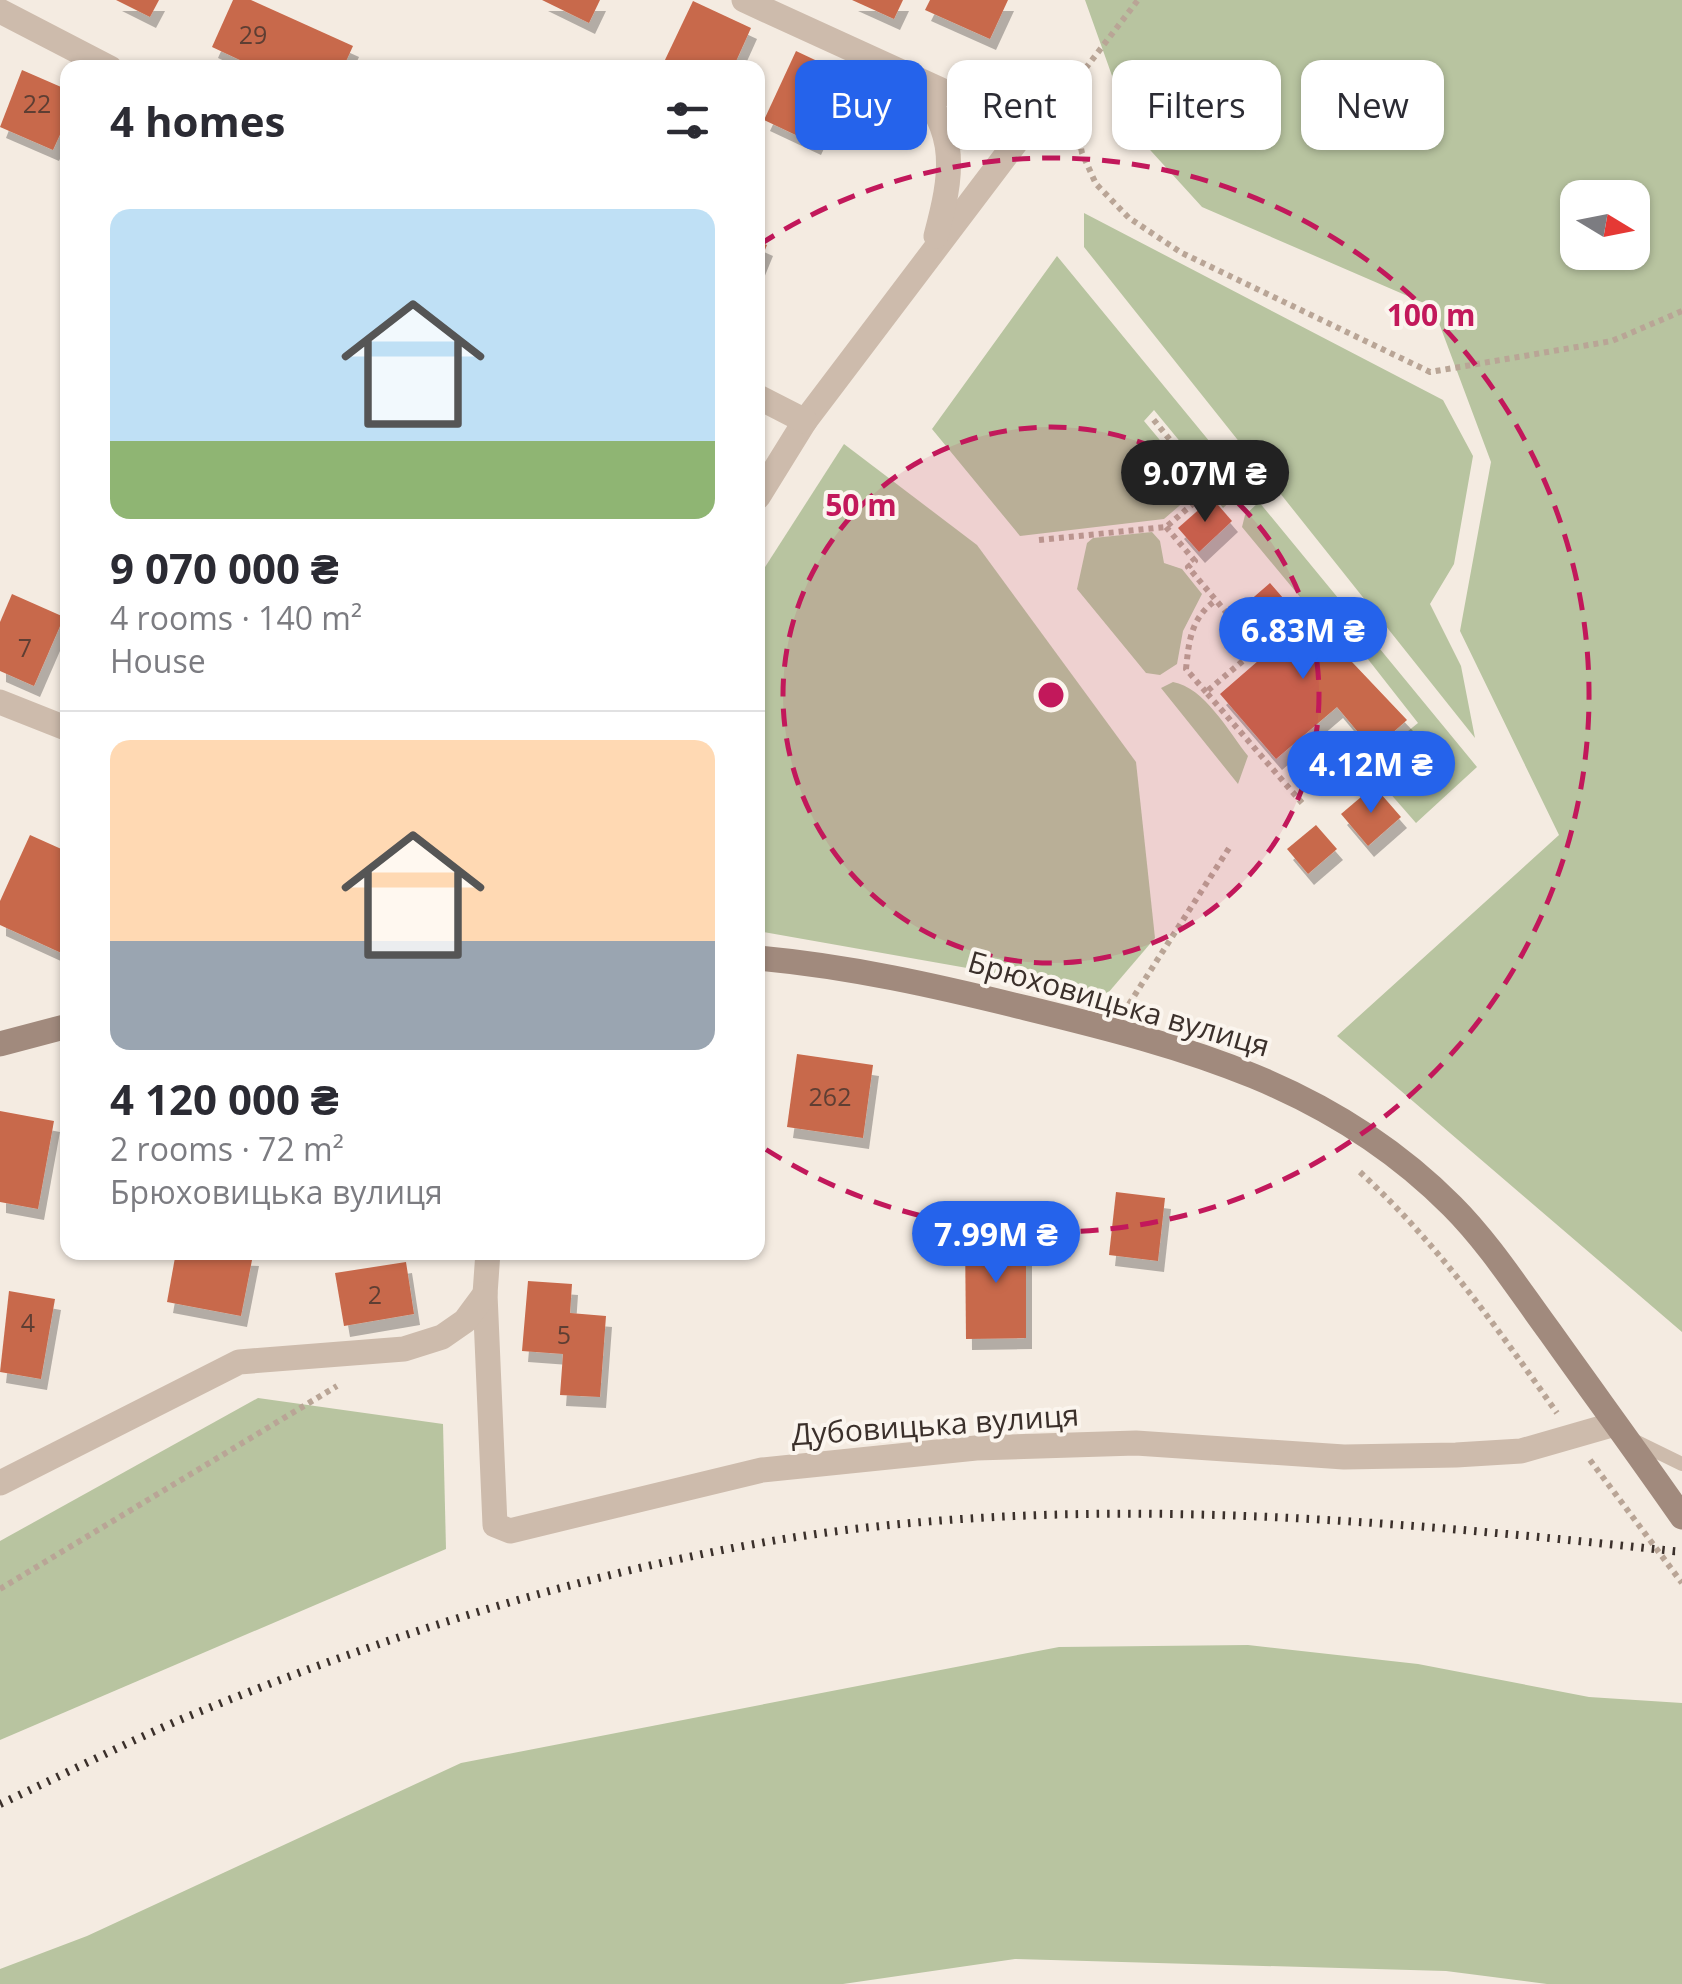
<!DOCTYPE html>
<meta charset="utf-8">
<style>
:root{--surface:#fff;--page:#f2f2f3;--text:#2b2b33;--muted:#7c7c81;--line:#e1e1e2;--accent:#2563eb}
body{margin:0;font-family:"Open Sans",sans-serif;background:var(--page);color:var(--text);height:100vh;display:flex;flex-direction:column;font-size:38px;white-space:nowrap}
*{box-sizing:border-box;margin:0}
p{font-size:32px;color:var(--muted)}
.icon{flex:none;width:55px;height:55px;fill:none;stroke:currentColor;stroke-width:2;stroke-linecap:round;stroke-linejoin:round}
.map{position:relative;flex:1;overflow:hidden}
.drawer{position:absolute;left:60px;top:60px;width:705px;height:1200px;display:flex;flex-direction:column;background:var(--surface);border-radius:20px;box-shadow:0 2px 8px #0004}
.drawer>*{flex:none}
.guide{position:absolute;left:795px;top:60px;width:735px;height:90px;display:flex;gap:20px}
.needle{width:65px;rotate:100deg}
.tools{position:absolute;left:1560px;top:180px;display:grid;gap:20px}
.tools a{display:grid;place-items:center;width:90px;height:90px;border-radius:20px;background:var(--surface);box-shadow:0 2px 8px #0004;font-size:50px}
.price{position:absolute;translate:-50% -85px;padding:0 22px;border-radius:35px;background:var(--accent);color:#fff;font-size:32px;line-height:65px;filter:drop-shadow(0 2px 5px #0008)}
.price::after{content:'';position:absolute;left:50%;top:60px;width:30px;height:22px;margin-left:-15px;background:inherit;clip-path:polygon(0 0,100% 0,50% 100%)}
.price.on{background:#222;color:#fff}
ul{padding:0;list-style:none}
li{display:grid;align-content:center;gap:20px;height:530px;padding:0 50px}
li+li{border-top:2px solid var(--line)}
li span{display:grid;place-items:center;height:310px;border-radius:20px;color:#555}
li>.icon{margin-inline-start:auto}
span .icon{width:180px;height:180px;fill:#fffc;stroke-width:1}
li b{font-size:42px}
h2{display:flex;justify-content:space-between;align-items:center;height:120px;padding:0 50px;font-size:42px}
.tag{padding:0 35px;border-radius:20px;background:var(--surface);box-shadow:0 2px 8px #0004;font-size:35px;line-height:90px}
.tag.on{background:var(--accent);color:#fff}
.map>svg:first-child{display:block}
.green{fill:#b8c4a0;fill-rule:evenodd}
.building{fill:#c8694b;filter:url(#shadow)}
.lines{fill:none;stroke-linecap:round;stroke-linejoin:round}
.path{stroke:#b9a596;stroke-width:6;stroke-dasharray:5 5;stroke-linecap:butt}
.service{stroke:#cdbbac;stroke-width:14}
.minor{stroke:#cdbbac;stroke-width:25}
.secondary{stroke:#a18a7d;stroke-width:25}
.rail{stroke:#3b302b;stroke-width:8;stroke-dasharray:2.5 8;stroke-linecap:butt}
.ring{fill:none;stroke:#c2185b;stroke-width:5;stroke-dasharray:18 12}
.labels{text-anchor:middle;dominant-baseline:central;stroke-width:8;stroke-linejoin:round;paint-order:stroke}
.number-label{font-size:25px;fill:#5e3e33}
.street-label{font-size:30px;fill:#3b302b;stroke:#fbf5ee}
.centre{fill:#c2185b;stroke:#fbf5ee;stroke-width:5}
.ring-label{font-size:30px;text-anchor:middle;font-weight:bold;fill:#c2185b;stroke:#fbf5ee;stroke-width:8;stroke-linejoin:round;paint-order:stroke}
</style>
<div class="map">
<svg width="1682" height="1984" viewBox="0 0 1682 1984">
<defs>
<filter id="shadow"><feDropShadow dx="6" dy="11" stdDeviation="0" flood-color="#0004"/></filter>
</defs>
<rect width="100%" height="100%" fill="#f4ebe1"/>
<!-- green -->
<g class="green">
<path d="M1085 0H1682V1332L1337 1036 1559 835 1460 631 1491 462 1433 307 1202 207 1131 129ZM1578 198H1632V252H1578Z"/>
<path d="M1084 213 1443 400 1473 456 1454 564 1430 604 1461 666 1475 738 1084 247Z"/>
<path d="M1057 256 1247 487 1223 508 1214 497 1220 490 1154 410 1144 421 1200 488 1164 519 1020 536 932 429Z"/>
<path d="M844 444 977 545 1136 762 1155 938 1108 993 758 931V578Z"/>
<path d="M1259 502 1477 767 1416 823 1374 775 1376 757 1418 723 1331 612 1315 615 1242 527 1245 515Z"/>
<path d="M1152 532 1160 541 1164 563 1182 569 1202 594 1183 631 1177 664 1160 675 1146 673 1077 589 1087 543 1093 538Z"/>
<path d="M1173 682C1204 687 1229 732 1248 756L1238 784 1161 688Z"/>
<path d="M258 1398 443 1424 446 1549 0 1740V1541Z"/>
<path d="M1248 1645 1418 1664 1589 1697 1682 1703V1984H1547L1446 1971 1015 1959 843 1984H0V1969L87 1936 461 1763 1059 1647Z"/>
</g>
<!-- building -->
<g class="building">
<path d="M116 0H159L150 17Z"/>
<path d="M233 0H251L353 46 343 68H257L212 47Z"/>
<path d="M542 0H600L589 23Z"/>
<path d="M852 0H903L894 19Z"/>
<path d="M930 0H1008L990 39 925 10Z"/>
<path d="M693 1 751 28 733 68H677L664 62Z"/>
<path d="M796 51 847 75 815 144 764 120Z"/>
<path d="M22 70 68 90V117L53 150 0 127Z"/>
<path d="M758 241 767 245 758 267Z"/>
<path d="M1212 498 1232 521 1199 552 1178 528Z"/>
<path d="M1270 583 1310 629 1316 624 1407 720 1373 750 1337 707 1276 759 1220 694 1273 648 1240 609Z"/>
<path d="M12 594 64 617 34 686 0 671V622Z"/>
<path d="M1374 786 1401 817 1368 846 1341 814Z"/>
<path d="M1316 825 1337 849 1308 874 1287 849Z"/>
<path d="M30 835 68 852V956L0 925V901Z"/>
<path d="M797 1054 873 1065 863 1138 787 1127Z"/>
<path d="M0 1111 54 1121 38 1209 0 1202Z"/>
<path d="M1116 1192 1165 1198 1158 1261 1109 1255Z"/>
<path d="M1026 1233V1338L966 1339 965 1234Z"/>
<path d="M176 1252 253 1255 241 1316 167 1302Z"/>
<path d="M406 1262 414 1314 344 1326 335 1273Z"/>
<path d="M528 1281 572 1284 570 1313 606 1316 600 1397 560 1395 563 1354 522 1351Z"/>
<path d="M9 1291 55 1299 41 1379 0 1372Z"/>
</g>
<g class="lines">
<!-- path -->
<g class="path">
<path d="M1069 90 1082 153 1096 184 1129 218 1182 253 1430 372 1612 341 1682 311"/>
<path d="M1045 112 1069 90 1138 0"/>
<path d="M1166 527 1195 561 1188 567 1257 649 1206 692 1302 803"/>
<path d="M1039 540 1166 527 1210 489 1153 419"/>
<path d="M1206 692 1186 669C1189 640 1191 618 1216 600"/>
<path d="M1129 1004 1231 845"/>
<path d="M1360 1172C1438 1244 1496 1326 1557 1413"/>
<path d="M1590 1460 1682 1583"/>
<path d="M0 1589 337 1386"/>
</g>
<!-- service -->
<path class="service" d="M1635 1441 1682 1464"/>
<!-- minor -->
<g class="minor">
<path d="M744 0 1026 129 805 421 758 497"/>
<path d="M0 11 110 68"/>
<path d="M914 83C960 132 952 176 936 236"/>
<path d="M758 397 805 421"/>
<path d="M0 702 68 729"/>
<path d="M488 1252 485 1294 495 1525 510 1531 762 1470 976 1448 1136 1443 1344 1457 1456 1455 1521 1451 1615 1424"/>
<path d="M0 1483 239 1362 404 1349 442 1337 465 1321 485 1294"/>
</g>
<!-- secondary -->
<g class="secondary">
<path d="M758 958C848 966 937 986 1026 1008 1186 1047 1332 1085 1452 1206 1489 1243 1519 1290 1550 1332 1594 1394 1639 1455 1682 1517"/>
<path d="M0 1044 68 1026"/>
</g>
<!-- rail -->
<path class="rail" d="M0 1804C63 1775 125 1743 189 1716 388 1634 610 1563 823 1533 1108 1494 1398 1521 1682 1552"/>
</g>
<!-- distance rings -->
<circle cx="1051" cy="695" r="268" fill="#c2185b" fill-opacity=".12"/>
<g class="ring">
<circle cx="1051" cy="695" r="268"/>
<path d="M759 245A537 537 0 1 1 759 1145"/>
</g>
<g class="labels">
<!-- number labels -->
<g class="number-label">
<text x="253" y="34">29</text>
<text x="37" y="103">22</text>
<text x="25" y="647">7</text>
<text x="830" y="1096">262</text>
<text x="375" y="1294">2</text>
<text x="28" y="1322">4</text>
<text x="564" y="1334">5</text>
</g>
<!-- street labels -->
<g class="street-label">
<text transform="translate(1119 1003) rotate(16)">Брюховицька вулиця</text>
<text transform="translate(935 1424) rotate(-4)">Дубовицька вулиця</text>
</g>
</g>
<circle cx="1051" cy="695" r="15" class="centre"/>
<g class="ring-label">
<text x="1431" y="326">100 m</text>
<text x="861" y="516">50 m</text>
</g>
</svg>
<div class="tools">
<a><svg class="needle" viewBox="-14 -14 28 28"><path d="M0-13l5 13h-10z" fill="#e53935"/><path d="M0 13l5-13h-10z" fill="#7c7c81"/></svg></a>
</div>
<b class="price on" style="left:1205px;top:525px">9.07M ₴</b>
<b class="price" style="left:1303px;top:682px">6.83M ₴</b>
<b class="price" style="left:1371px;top:816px">4.12M ₴</b>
<b class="price" style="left:996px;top:1286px">7.99M ₴</b>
<div class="guide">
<a class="tag on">Buy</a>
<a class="tag">Rent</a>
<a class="tag">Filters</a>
<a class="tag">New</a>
</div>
<section class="drawer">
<h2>4 homes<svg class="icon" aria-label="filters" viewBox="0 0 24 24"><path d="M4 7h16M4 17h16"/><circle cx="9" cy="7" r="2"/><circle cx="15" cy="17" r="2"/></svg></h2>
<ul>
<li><span style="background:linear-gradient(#bfe0f5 75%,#8fb573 0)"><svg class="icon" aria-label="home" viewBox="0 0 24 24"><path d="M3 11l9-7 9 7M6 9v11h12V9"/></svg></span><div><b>9 070 000 ₴</b><p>4 rooms · 140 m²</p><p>House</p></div></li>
<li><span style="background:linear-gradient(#ffd9b3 65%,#9aa5b1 0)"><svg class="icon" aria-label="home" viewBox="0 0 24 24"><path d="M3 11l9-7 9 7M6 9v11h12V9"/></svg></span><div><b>4 120 000 ₴</b><p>2 rooms · 72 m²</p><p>Брюховицька вулиця</p></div></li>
</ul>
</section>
</div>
